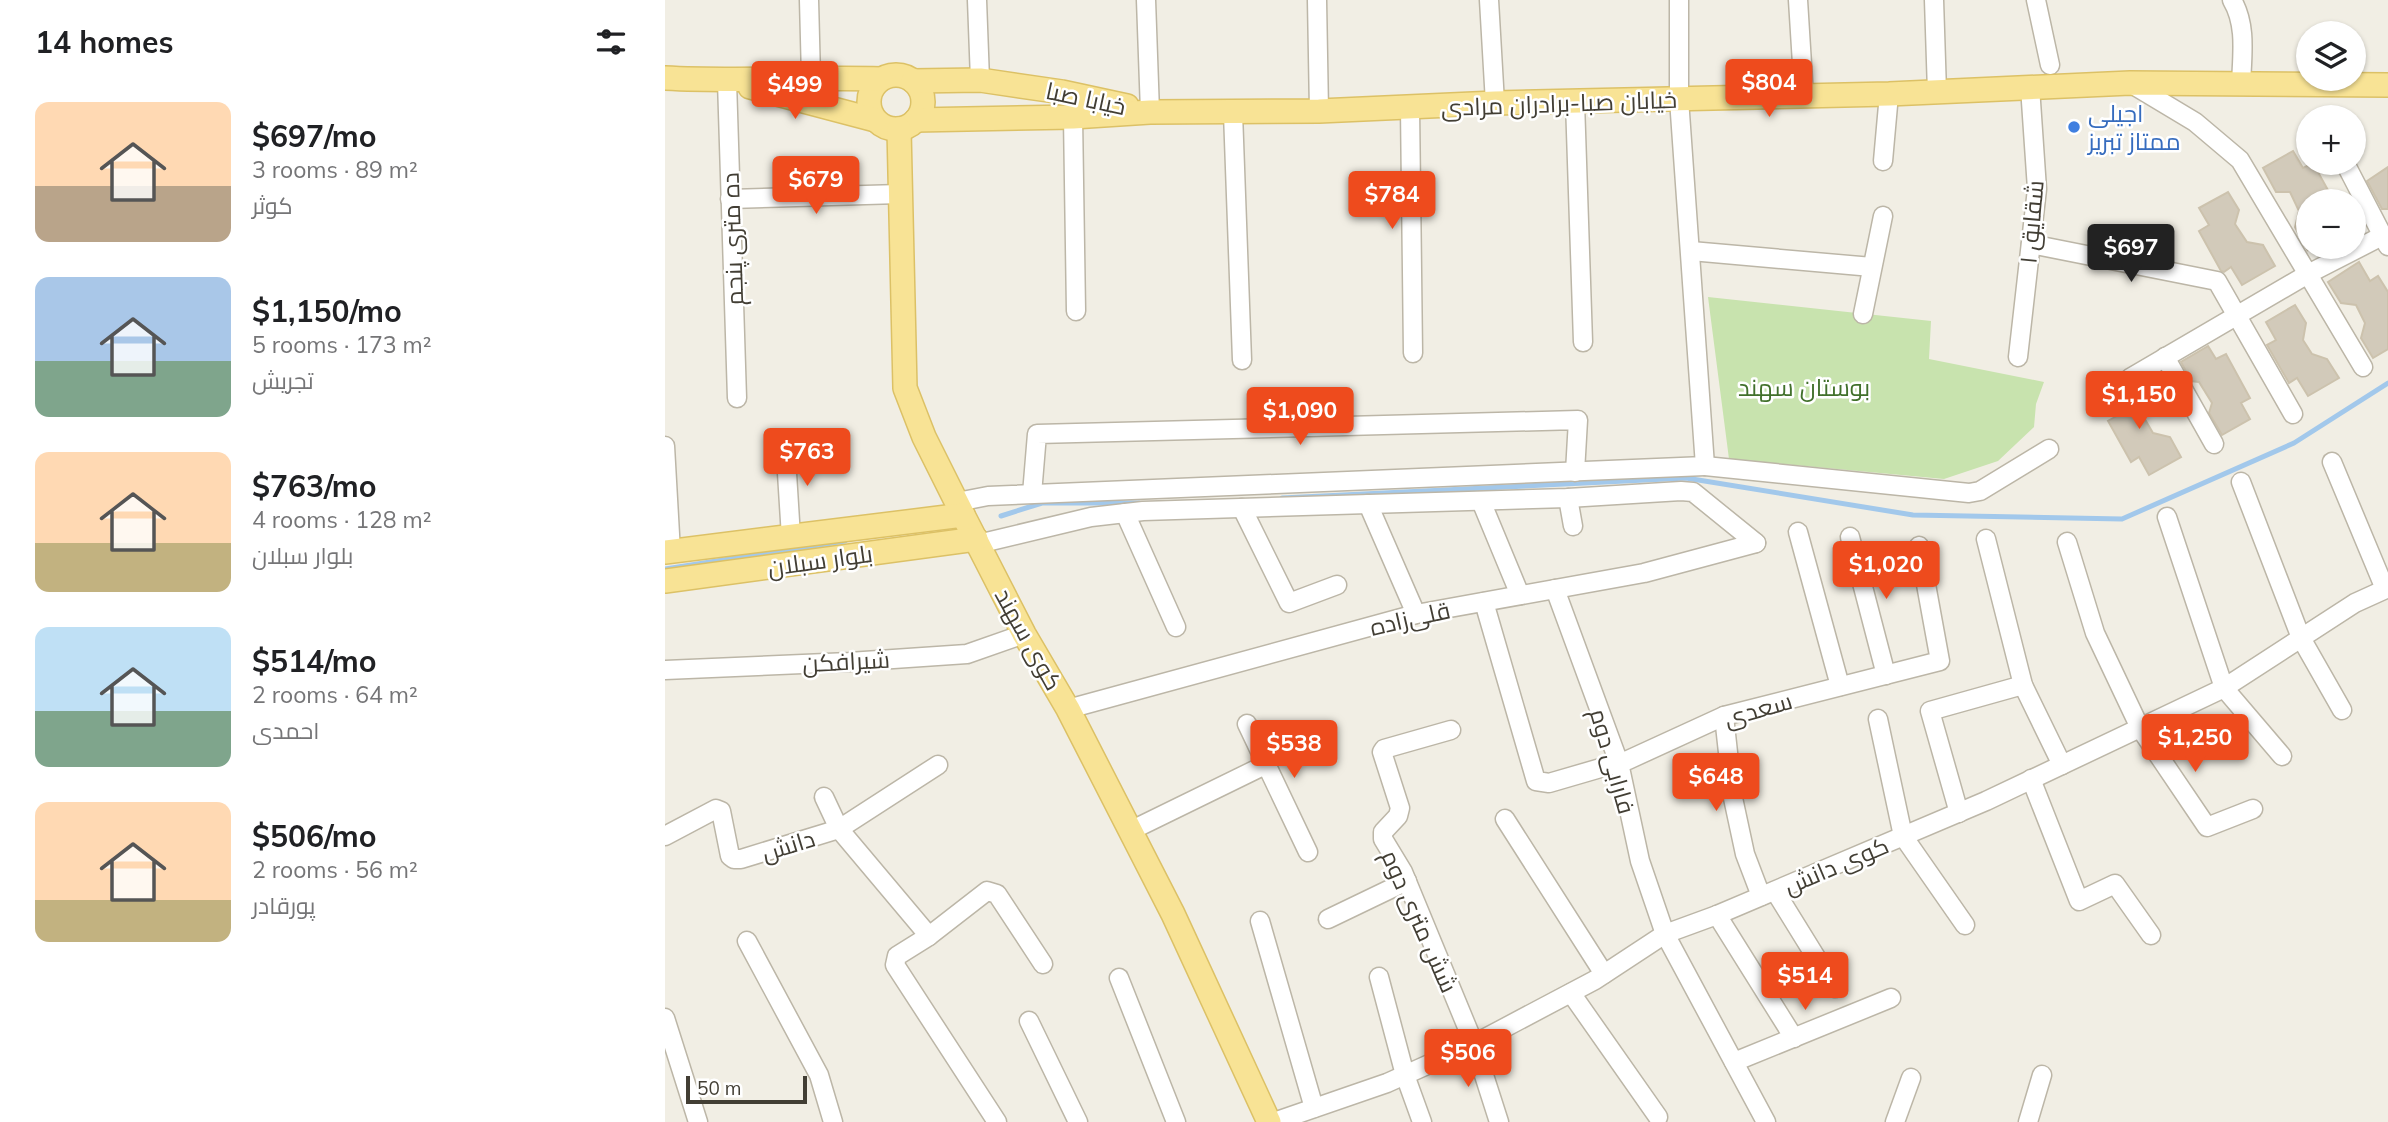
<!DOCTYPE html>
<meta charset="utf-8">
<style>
:root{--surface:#fff;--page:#f6f6f6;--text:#202124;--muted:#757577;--accent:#ee4b1d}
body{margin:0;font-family:Mulish,Cairo,sans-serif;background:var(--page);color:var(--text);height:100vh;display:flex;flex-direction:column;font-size:26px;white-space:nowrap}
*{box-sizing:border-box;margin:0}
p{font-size:23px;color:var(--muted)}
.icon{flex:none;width:38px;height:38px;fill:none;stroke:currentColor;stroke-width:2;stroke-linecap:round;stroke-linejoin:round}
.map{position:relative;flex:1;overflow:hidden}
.drawer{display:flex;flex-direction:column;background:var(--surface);width:665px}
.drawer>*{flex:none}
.buttons{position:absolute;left:1631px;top:21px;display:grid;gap:14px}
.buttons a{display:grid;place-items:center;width:70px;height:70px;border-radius:50%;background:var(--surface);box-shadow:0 2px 5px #0004;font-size:35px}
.scale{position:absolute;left:21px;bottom:18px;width:121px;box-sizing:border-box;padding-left:7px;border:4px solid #423e34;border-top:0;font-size:19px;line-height:24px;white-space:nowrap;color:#423e34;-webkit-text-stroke:5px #fff;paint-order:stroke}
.price{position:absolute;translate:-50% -60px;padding:0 16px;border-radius:7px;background:var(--accent);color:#fff;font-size:23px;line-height:46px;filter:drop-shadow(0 2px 4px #0008)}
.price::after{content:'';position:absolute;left:50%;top:42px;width:21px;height:16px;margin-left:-10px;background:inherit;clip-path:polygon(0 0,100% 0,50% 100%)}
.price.selected{background:#222;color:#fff}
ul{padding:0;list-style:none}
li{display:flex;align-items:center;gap:21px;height:175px;padding:0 35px}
li span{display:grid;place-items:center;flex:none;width:196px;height:140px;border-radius:14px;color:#555}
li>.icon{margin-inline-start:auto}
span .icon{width:84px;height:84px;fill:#fffc;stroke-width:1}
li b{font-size:30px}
h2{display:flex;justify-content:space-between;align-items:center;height:84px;padding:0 35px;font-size:30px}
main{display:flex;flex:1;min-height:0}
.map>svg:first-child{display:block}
.green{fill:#c8e3ae}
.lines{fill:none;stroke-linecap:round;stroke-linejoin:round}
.stream{stroke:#a2c8eb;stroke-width:5}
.building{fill:#d2caba;stroke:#ccc2ad;stroke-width:2}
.minor-casing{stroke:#bcb6a7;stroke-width:21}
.major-casing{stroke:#dcc166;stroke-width:26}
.minor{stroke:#fff;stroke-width:18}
.major{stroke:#f8e395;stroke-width:23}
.shop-dot{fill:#3f7fe0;stroke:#fff;stroke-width:2.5}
.labels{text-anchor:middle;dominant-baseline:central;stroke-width:5;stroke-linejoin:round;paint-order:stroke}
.street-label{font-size:24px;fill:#423e34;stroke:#fff}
.shop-label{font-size:24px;fill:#366cbe;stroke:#fff;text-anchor:start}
.park-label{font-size:24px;fill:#41702b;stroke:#fff}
</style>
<main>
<section class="drawer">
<h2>14 homes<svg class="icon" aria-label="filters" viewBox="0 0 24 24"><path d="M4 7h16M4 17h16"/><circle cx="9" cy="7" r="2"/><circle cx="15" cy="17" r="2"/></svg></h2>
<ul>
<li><span style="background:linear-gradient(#ffd9b3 60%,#b9a48a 0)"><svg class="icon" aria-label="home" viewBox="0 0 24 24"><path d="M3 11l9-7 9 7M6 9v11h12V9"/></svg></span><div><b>$697/mo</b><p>3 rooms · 89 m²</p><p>کوثر</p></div></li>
<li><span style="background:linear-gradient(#a9c7e8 60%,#7fa58c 0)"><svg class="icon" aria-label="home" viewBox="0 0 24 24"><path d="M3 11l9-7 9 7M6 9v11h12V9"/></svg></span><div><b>$1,150/mo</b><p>5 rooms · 173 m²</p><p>تجریش</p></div></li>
<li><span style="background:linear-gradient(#ffd9b3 65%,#c2b280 0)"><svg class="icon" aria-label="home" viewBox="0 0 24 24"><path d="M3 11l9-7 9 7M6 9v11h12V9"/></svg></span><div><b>$763/mo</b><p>4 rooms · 128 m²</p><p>بلوار سبلان</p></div></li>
<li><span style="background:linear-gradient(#bfe0f5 60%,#7fa58c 0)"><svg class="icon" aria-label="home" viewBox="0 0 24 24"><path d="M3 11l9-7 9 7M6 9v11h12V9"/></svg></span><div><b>$514/mo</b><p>2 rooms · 64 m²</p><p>احمدی</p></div></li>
<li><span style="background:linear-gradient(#ffd9b3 70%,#c2b280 0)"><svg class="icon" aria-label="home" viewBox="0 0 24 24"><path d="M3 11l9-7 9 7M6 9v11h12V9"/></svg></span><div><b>$506/mo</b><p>2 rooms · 56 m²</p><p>پورقادر</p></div></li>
</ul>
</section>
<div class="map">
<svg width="1723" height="1122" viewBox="0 0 1723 1122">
<rect width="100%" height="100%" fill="#f1eee4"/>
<!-- green -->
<path class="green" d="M1043 297 1266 321 1264 359 1379 382 1371 404 1369 427 1333 461 1279 479 1064 459Z"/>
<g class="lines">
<!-- stream -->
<g class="stream">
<path d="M617 498 1021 478 1248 515 1457 519 1629 443 1723 383"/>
<path d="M336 516 377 503H474"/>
<path d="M0 569 180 541"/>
</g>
</g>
<!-- building -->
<g class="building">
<path d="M1628 151 1638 168 1648 163 1669 201H1643V251L1630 227 1634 211 1625 192H1611L1598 168Z"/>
<path d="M1723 167V209H1717L1702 181Z"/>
<path d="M1563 192 1574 210 1570 224 1582 242 1598 245 1610 266 1577 285 1566 267 1559 272 1556 271 1534 231 1544 225 1534 208Z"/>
<path d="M1694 262 1705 281 1713 276 1723 292V349L1708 358 1696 338 1700 323 1691 305 1676 303 1663 282Z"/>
<path d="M1630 305 1641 323 1638 340 1647 354 1662 359 1674 378 1643 396 1632 378 1624 383 1602 345 1611 340 1601 322Z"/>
<path d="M1543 346 1551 359 1561 354 1585 398 1576 403 1585 419 1557 435 1544 413 1547 403 1534 382 1526 381 1516 362Z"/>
<path d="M1475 385 1483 399 1478 416 1488 433 1505 437 1516 457 1484 475 1474 457 1466 462 1443 421 1450 417 1439 398 1459 388 1466 389Z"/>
</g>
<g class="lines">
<!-- minor casing -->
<g class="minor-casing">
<g id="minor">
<path d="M144 0 146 77"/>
<path d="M312 0 315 80"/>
<path d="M481 0 485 112"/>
<path d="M652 0 654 111"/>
<path d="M824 0 830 103"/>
<path d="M1133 0 1139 96"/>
<path d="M1269 0 1272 92"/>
<path d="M1371 0 1385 65"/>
<path d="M1567 0C1582 25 1577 56 1576 84"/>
<path d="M62 81 72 398"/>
<path d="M1465 83 1530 122 1575 160 1698 367"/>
<path d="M910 102 918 342"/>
<path d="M745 108 748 353"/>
<path d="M568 113 577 360"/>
<path d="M408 117 411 311"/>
<path d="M1218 161 1224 94"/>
<path d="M1680 163 1723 246"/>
<path d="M65 199 235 194"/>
<path d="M1366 244 1552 281 1628 414"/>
<path d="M1026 251 1207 267"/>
<path d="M1198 314 1218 216"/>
<path d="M1353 357 1372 189 1365 87"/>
<path d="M1500 357 1549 444"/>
<path d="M1465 378 1643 274 1717 236"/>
<path d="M120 441 126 537"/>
<path d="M0 446 6 552"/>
<path d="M1667 462 1720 589"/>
<path d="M1040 466 1304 493 1315 491 1384 449"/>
<path d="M1576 482 1636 638 1677 710"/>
<path d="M367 494 372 434 913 420 910 472"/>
<path d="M903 498 908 526"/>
<path d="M816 501 855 595"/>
<path d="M292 502 323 496 1040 466 1014 99V0"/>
<path d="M703 504 751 614"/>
<path d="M577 508 624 603 672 585"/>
<path d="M460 513 511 627"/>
<path d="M1502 517 1559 688 1617 756"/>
<path d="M1133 532 1175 686"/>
<path d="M1185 537 1221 675"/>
<path d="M1321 539 1358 685 1397 765"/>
<path d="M1402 542 1430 633 1475 728 1542 827 1588 809"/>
<path d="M313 544 426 517 478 511 903 498 1016 491 1028 492 1091 543"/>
<path d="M890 589 954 763 975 861 1000 934 1101 1122"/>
<path d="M819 602 871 781 884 783 963 760 1059 716 1275 661 1254 546"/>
<path d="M0 670 184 662 302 654 359 634"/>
<path d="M403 709 751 614 979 573 1091 543"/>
<path d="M1059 716 1068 798 1080 854 1096 896"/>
<path d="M1213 719 1238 836 1300 925"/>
<path d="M582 724 643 852"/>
<path d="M786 730 719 749 717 752 735 808 733 816 718 832V839L738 872 809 1044 834 1122"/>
<path d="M1366 779 1414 901 1450 884 1486 935"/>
<path d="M159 797 174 829 264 936"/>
<path d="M1294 813 1265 711 1358 685"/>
<path d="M840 819 939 974"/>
<path d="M465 831 600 765"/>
<path d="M0 836 51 809 56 811 65 856 69 859H76L174 829 273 765"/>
<path d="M1110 891 1170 988"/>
<path d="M1052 915 1129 1038"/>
<path d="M663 919 742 881"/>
<path d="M595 921 649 1108"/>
<path d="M82 941 154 1075 168 1122"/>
<path d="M714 977 740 1075 757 1122"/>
<path d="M454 978 511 1122"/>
<path d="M906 993 993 1117"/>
<path d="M0 1018 33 1122"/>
<path d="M364 1021 413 1122"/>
<path d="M1069 1062 1226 998"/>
<path d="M332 1122 230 965 232 956 264 936 322 891 332 894 378 964"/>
<path d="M609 1122 722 1083 809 1044 930 980 1000 934 1052 915 1321 801 1559 688 1690 603 1723 588"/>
<path d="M1230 1122 1246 1078"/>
<path d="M1363 1122 1377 1075"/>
</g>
</g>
<!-- major casing -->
<g class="major-casing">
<g id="major">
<circle cx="231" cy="102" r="27"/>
<path d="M0 78C72 82 144 77 216 79"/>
<path d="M248 81 315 80 397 92 462 106"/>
<path d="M85 87 210 120"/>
<path d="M251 120 408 117 485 112 654 111 830 103 1224 94 1465 83 1723 85"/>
<path d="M234 129 240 388 259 437 298 515 359 634 403 709 508 914 604 1122"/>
<path d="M0 552 298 515"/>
<path d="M0 581 311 539"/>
</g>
</g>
<!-- minor -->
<use href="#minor" class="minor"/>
<!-- major -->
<use href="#major" class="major"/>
</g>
<!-- markers -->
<circle class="shop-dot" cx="1409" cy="127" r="7"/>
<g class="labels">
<!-- street labels -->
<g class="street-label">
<text transform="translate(421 98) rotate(12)">خیابا صبا</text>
<text transform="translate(894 103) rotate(-2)">خیابان صبا-برادران مرادی</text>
<text transform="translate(1366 222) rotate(-85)">شقایق ۱</text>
<text transform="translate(67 239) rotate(-92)">ده متری پنجم</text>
<text transform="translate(155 560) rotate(-8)">بلوار سبلان</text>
<text transform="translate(745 618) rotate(-13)">قلی‌زاده</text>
<text transform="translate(364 639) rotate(61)">کوی سهند</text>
<text transform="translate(181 661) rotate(-3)">شیر‌افکن</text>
<text transform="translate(1093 709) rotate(-16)">سعدی</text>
<text transform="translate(948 761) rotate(74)">فارابی دوم</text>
<text transform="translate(123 845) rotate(-17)">دانش</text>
<text transform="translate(1171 865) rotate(-23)">کوی دانش</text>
<text transform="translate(755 921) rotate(66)">شش متری دوم</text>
</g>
<!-- shop labels -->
<g class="shop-label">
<text x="1423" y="113">اجیلی<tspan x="1423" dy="28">ممتاز تبریز</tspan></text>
</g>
<!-- park labels -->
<g class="park-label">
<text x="1139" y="387">بوستان سهند</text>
</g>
</g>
</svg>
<div class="buttons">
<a><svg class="icon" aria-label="layers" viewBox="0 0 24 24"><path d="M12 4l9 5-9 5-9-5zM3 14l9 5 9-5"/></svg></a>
<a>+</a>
<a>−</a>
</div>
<div class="scale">50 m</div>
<b class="price" style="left:1104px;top:119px">$804</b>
<b class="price" style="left:130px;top:121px">$499</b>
<b class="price" style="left:151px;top:216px">$679</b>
<b class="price" style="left:727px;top:231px">$784</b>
<b class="price selected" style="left:1466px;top:284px">$697</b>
<b class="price" style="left:1474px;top:431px">$1,150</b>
<b class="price" style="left:635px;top:447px">$1,090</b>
<b class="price" style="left:142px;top:488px">$763</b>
<b class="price" style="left:1221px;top:601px">$1,020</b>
<b class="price" style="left:1530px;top:774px">$1,250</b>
<b class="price" style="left:629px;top:780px">$538</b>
<b class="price" style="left:1051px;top:813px">$648</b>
<b class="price" style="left:1140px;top:1012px">$514</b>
<b class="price" style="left:803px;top:1089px">$506</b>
</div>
</main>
